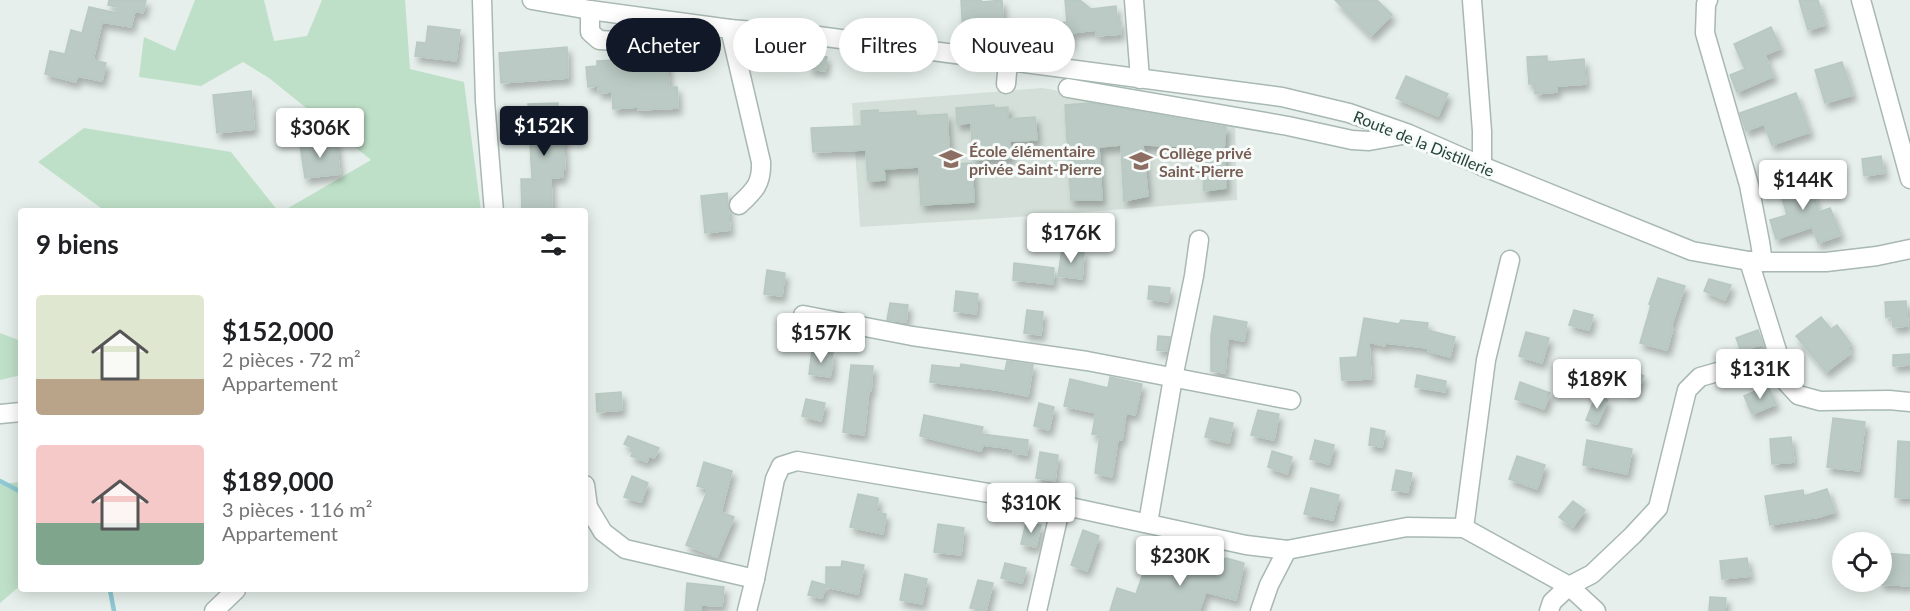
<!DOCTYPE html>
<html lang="fr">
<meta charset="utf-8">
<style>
:root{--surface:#fff;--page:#f6f6f6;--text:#202124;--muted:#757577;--accent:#111827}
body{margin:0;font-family:Lato,sans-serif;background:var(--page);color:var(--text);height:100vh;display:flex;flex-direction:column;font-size:22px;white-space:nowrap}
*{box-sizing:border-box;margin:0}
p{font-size:20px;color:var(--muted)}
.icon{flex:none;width:33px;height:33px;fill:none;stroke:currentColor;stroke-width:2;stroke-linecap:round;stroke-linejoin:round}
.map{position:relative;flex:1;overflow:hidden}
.details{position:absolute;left:18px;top:208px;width:570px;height:384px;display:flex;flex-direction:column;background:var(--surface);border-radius:6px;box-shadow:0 3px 15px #0003}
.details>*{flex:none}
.hud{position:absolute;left:606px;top:18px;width:570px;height:54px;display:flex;gap:12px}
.tools{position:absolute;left:1832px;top:532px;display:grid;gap:12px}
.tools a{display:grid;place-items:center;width:60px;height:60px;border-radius:50%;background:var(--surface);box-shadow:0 3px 15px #0003;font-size:30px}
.price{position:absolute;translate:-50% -51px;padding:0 14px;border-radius:6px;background:#fff;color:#222;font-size:20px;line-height:39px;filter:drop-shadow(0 2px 3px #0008)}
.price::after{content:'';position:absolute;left:50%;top:36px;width:18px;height:14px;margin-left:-9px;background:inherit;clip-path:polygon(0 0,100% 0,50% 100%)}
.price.selected{background:var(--accent);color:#fff}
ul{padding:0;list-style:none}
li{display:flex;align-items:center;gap:18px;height:150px;padding:0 18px}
li span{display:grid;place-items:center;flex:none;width:168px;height:120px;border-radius:6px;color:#555}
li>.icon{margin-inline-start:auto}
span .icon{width:72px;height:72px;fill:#fffc;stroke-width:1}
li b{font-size:26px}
h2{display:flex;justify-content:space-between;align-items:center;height:72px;padding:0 18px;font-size:26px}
.chip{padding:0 21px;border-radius:27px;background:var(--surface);box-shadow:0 3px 15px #0003;font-size:21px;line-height:54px}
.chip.selected{background:var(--accent);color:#fff}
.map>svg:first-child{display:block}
.built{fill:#d4dfda}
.green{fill:#bfe0c8}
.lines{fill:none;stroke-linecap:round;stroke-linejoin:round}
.stream{stroke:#8ec9d4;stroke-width:4.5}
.building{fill:#bbcac4;stroke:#b8c9c2;stroke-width:1.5;filter:url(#shadow)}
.minor-casing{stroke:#a8b8b2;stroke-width:21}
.minor{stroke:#fff;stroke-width:18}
.labels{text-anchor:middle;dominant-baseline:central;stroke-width:6;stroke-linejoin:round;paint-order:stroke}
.street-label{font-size:16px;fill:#24423a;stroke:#f7fbf9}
.education-label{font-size:16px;font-weight:bold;fill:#785e54;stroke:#f7fbf9;text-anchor:start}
</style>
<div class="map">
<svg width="1910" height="611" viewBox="0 0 1910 611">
<defs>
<filter id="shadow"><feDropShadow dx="3.5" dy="6" stdDeviation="3" flood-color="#0004"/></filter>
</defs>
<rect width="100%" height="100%" fill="#e6efeb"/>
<!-- built -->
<path class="built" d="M1042 88 1235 121 1237 200 1049 215 860 227 852 103Z"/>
<!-- green -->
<g class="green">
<path d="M195 0H264L274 41 307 36 322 0H405L410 69 464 82 481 211H283L371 160 269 78 243 62 201 86 139 77 144 37 175 51Z"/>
<path d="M84 128 231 152 278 211H105L38 162Z"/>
<path d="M0 333 21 341V375L0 380Z"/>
<path d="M21 482V585L0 603V484Z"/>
</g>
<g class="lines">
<!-- stream -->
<g class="stream">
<path d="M0 481 21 492"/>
<path d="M110 590 114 611"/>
</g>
</g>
<!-- building -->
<g class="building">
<path d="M109 0H146L143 13 135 11 131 27 102 22 93 60 106 63 102 81 77 76 76 82 45 74 50 51 65 54 71 30 82 33 89 7 116 13 117 7 108 5Z"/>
<path d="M961 0H981L982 2 1002 0 1004 32 963 35Z"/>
<path d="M1065 0H1080L1091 9 1116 6 1117 21H1120L1121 34 1096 36V30L1071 33 1072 43 1049 45 1047 24 1067 22Z"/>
<path d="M1335 0H1377L1392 15 1371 36Z"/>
<path d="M1799 0H1818L1825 25 1808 30Z"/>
<path d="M428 26 460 30 456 61 415 56 417 42 426 43Z"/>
<path d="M1771 27 1781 48 1765 55 1774 76 1737 92 1730 75 1745 69 1734 44Z"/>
<path d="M567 47 568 78 501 83 499 53Z"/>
<path d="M812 55 827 57 825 71 810 69Z"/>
<path d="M1547 56V62L1584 59 1586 84 1557 86V92L1535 94V84H1529L1527 57Z"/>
<path d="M667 57 669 87H677L678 108 638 110V107L613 109 612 92 599 93 598 86 588 87 586 67 597 66V61Z"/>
<path d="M1842 62 1853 95 1825 103 1815 70Z"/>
<path d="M1406 76 1448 94 1438 116 1396 98Z"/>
<path d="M251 91 254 129 217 133 213 95Z"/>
<path d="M1796 93 1810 132 1772 145 1764 124 1746 131 1740 113Z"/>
<path d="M558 103V113H562L565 169H563V177L551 178 552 212H522L521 179H532L528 104Z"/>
<path d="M1090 103 1226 127 1224 149 1226 188 1204 191 1202 147 1143 145 1148 196 1124 201 1121 145 1099 147 1102 200H1071L1065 105Z"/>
<path d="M994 105V108L1008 107V119L1035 117 1037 140 1010 141 1011 158 973 160 971 123 957 124 956 108Z"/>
<path d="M878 110V113L916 111V116L947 114 950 164 972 163 974 202 921 205 919 167 884 169 885 180 868 181 866 150 813 152 811 128 862 126 861 111Z"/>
<path d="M336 140 340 174 305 178 300 145Z"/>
<path d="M1881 156 1884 173 1864 176 1862 159Z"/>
<path d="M1806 172 1819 212 1830 208 1841 235 1818 243 1812 227 1776 239 1770 220 1787 215 1777 181Z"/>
<path d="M727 193 730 230 705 233 701 196Z"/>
<path d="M1062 249 1084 252 1082 279 1058 276Z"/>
<path d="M1014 263 1054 268 1053 284 1013 280Z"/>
<path d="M767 270 785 273 782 296 764 294Z"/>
<path d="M1658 278 1685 286 1671 327 1673 328 1667 350 1640 343 1651 305 1649 304Z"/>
<path d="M1709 279 1731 285 1725 300 1704 291Z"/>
<path d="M1149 286 1170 288 1168 302 1148 299Z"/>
<path d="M956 291 978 294 976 314 954 311Z"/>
<path d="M1906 301 1908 326 1893 327 1892 316 1886 317 1885 302Z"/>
<path d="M890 303 908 305 906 322 887 320Z"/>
<path d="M1027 310 1043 312 1041 335 1024 333Z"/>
<path d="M1574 310 1593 315 1589 330 1569 325Z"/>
<path d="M1214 316 1247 322 1244 341 1228 338 1225 373 1211 371V335Z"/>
<path d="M1821 317 1831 329 1837 325 1851 344 1847 347 1851 353 1826 372 1796 336Z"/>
<path d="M1364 318 1399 324 1401 320 1428 323 1427 330 1455 337 1450 357 1428 351V348L1386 343 1385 346 1369 342 1371 379 1342 380 1340 358 1357 357Z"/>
<path d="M1758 330 1763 344 1741 351 1736 338Z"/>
<path d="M1526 332 1549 338 1542 363 1519 356Z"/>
<path d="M1158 336 1170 337 1167 351 1157 350Z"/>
<path d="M812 350 833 353 831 363H833L830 377 809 374Z"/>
<path d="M1910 354V365L1893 366V355Z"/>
<path d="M1007 361 1033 365 1028 396 997 390 930 382 932 365 960 368 961 364 1005 371Z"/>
<path d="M851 365 873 366 871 391H869L864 435 843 432Z"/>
<path d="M1622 365 1644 376 1635 393 1613 380Z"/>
<path d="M1417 375 1446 381 1445 392 1415 387Z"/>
<path d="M1110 377 1142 384 1135 415 1126 413 1122 440 1118 439 1112 477 1095 473 1100 435 1092 434 1096 413 1064 406 1070 379 1108 388Z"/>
<path d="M1520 382 1550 393 1544 409 1515 399Z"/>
<path d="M1768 386 1776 404 1752 414 1744 396Z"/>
<path d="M621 392 622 410 597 412 596 394Z"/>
<path d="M1596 395 1608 400 1597 424 1586 420Z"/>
<path d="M806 399 825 403 821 421 802 416Z"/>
<path d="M1039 403 1054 407 1049 430 1034 426Z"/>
<path d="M1258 410 1279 414 1274 440 1251 435Z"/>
<path d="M924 415 983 427 981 434 1028 440 1027 455 1013 453 1014 449 983 445 981 451 920 436Z"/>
<path d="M1210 418 1233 423 1229 443 1205 437Z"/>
<path d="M1833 418 1865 422 1859 471 1827 467Z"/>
<path d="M1371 428 1385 431 1382 447 1369 445Z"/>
<path d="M628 436 659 448 654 458 649 456 647 462 631 456 634 449 624 444Z"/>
<path d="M1791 437 1794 462 1772 464 1770 439Z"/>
<path d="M1315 440 1334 445 1329 464 1310 459Z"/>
<path d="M1587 440 1632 449 1627 474 1583 465Z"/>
<path d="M1898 441 1910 442V498L1895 497Z"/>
<path d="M1272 451 1292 457 1287 474 1268 467Z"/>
<path d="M1040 452 1058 455 1055 481 1036 478Z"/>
<path d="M1517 456 1545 465 1537 489 1509 479Z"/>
<path d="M704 462 732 471 721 512 734 517 717 557 686 545 708 489 697 486Z"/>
<path d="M1396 470 1412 473 1408 492 1392 490Z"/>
<path d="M632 476 648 483 641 502 624 497Z"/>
<path d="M1311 488 1339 495 1333 520 1304 514Z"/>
<path d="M1827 489 1835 512 1819 517 1770 525 1765 496 1803 490 1804 496Z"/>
<path d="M858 494 878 498 877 512 886 514 883 534 850 527Z"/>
<path d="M1573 501 1585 510 1573 527 1559 517Z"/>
<path d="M1026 522 1041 525 1036 547 1021 544Z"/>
<path d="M938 524 964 528 961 555 934 552Z"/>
<path d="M1083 530 1099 536 1087 571 1071 565Z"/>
<path d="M1881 553 1910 555V586L1881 584Z"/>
<path d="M1226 558 1244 563 1236 600 1206 592 1199 611H1110L1117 588 1136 594 1148 559 1187 572 1188 568 1203 571 1205 566 1209 567Z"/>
<path d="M1747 558 1750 576 1722 579 1720 561Z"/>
<path d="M842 561 864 565 858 594 826 587V567H841Z"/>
<path d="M1005 563 1026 568 1022 583 1001 578Z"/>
<path d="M905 574 927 579 922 604 900 600Z"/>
<path d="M978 580 993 583 986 611 970 608Z"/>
<path d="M812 581 826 585 822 598 808 595Z"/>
<path d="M687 583 724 587 722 606 701 605V611H685Z"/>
<path d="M1710 597 1726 598 1725 611H1709Z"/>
</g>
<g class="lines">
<!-- minor casing -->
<g class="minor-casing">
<g id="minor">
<path d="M482 0 485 101 494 212"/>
<path d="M532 0 590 10 730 29 818 36 1282 97 1349 113 1409 134 1482 166 1692 251 1749 261 1763 262H1826L1877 256 1910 249"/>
<path d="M1134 0 1140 79"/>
<path d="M1472 0 1482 131V166"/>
<path d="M1708 0 1706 4 1705 33 1749 185 1760 242 1763 262"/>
<path d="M1861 0 1910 179"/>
<path d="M590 10V32L599 40 633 42 645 34 647 18"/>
<path d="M730 29 761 162C762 184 754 191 739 205"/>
<path d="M1006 84 1008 62"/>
<path d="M1068 88 1288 126 1352 140 1369 141 1408 134"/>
<path d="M1749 261 1787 383 1798 395 1820 401 1889 400 1910 402"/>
<path d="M803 315 912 336 1087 361 1291 400"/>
<path d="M0 414 21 412"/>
<path d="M585 485 588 507 603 532 625 549 755 579"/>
<path d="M1148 523 1173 378 1194 276 1199 240"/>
<path d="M1464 528 1486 360 1510 260"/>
<path d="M214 611 236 590"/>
<path d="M747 611 755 579 775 479 781 466 797 461 1061 505 1246 545 1287 550 1407 527 1464 528 1569 586 1592 574 1633 535 1658 508 1687 390 1700 377 1778 355"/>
<path d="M1037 611 1061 505"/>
<path d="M1260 611 1269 585 1287 550"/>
<path d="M1549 611 1552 602 1569 586 1596 611"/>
</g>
</g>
<!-- minor -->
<use href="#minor" class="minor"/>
</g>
<!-- icons -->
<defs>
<g id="school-bare" transform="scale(1.8)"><path d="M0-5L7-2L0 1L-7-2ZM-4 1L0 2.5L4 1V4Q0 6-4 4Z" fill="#8d6e63" stroke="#f7fbf9" stroke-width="2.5" paint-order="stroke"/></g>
</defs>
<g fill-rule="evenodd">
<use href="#school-bare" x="951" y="159"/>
<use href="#school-bare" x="1141" y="161"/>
</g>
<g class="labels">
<!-- street labels -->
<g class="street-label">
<text transform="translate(1424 143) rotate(22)">Route de la Distillerie</text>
</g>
<!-- education labels -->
<g class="education-label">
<text x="969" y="150">École élémentaire<tspan x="969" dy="18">privée Saint-Pierre</tspan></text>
<text x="1159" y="152">Collège privé<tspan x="1159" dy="18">Saint-Pierre</tspan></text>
</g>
</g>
</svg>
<div class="tools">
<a><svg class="icon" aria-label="locate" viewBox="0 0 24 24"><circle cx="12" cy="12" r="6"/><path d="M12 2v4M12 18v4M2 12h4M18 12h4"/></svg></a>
</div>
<b class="price selected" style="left:544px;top:157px">$152K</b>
<b class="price" style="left:320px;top:159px">$306K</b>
<b class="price" style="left:1803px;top:211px">$144K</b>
<b class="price" style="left:1071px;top:264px">$176K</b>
<b class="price" style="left:821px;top:364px">$157K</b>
<b class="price" style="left:1760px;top:400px">$131K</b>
<b class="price" style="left:1597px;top:410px">$189K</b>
<b class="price" style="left:1031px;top:534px">$310K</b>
<b class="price" style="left:1180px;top:587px">$230K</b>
<div class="hud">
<a class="chip selected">Acheter</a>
<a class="chip">Louer</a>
<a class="chip">Filtres</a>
<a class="chip">Nouveau</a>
</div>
<section class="details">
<h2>9 biens<svg class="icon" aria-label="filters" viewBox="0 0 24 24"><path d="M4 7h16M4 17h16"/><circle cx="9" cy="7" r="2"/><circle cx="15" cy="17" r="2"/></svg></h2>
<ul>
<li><span style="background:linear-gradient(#dfe7d0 70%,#b9a48a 0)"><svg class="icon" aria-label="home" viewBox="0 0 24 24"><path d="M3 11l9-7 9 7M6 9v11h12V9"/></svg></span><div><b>$152,000</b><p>2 pièces · 72 m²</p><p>Appartement</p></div></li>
<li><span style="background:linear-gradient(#f6c9c9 65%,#7fa58c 0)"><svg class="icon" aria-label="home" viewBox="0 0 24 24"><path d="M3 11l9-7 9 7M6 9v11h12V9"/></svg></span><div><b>$189,000</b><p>3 pièces · 116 m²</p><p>Appartement</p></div></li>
</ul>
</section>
</div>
